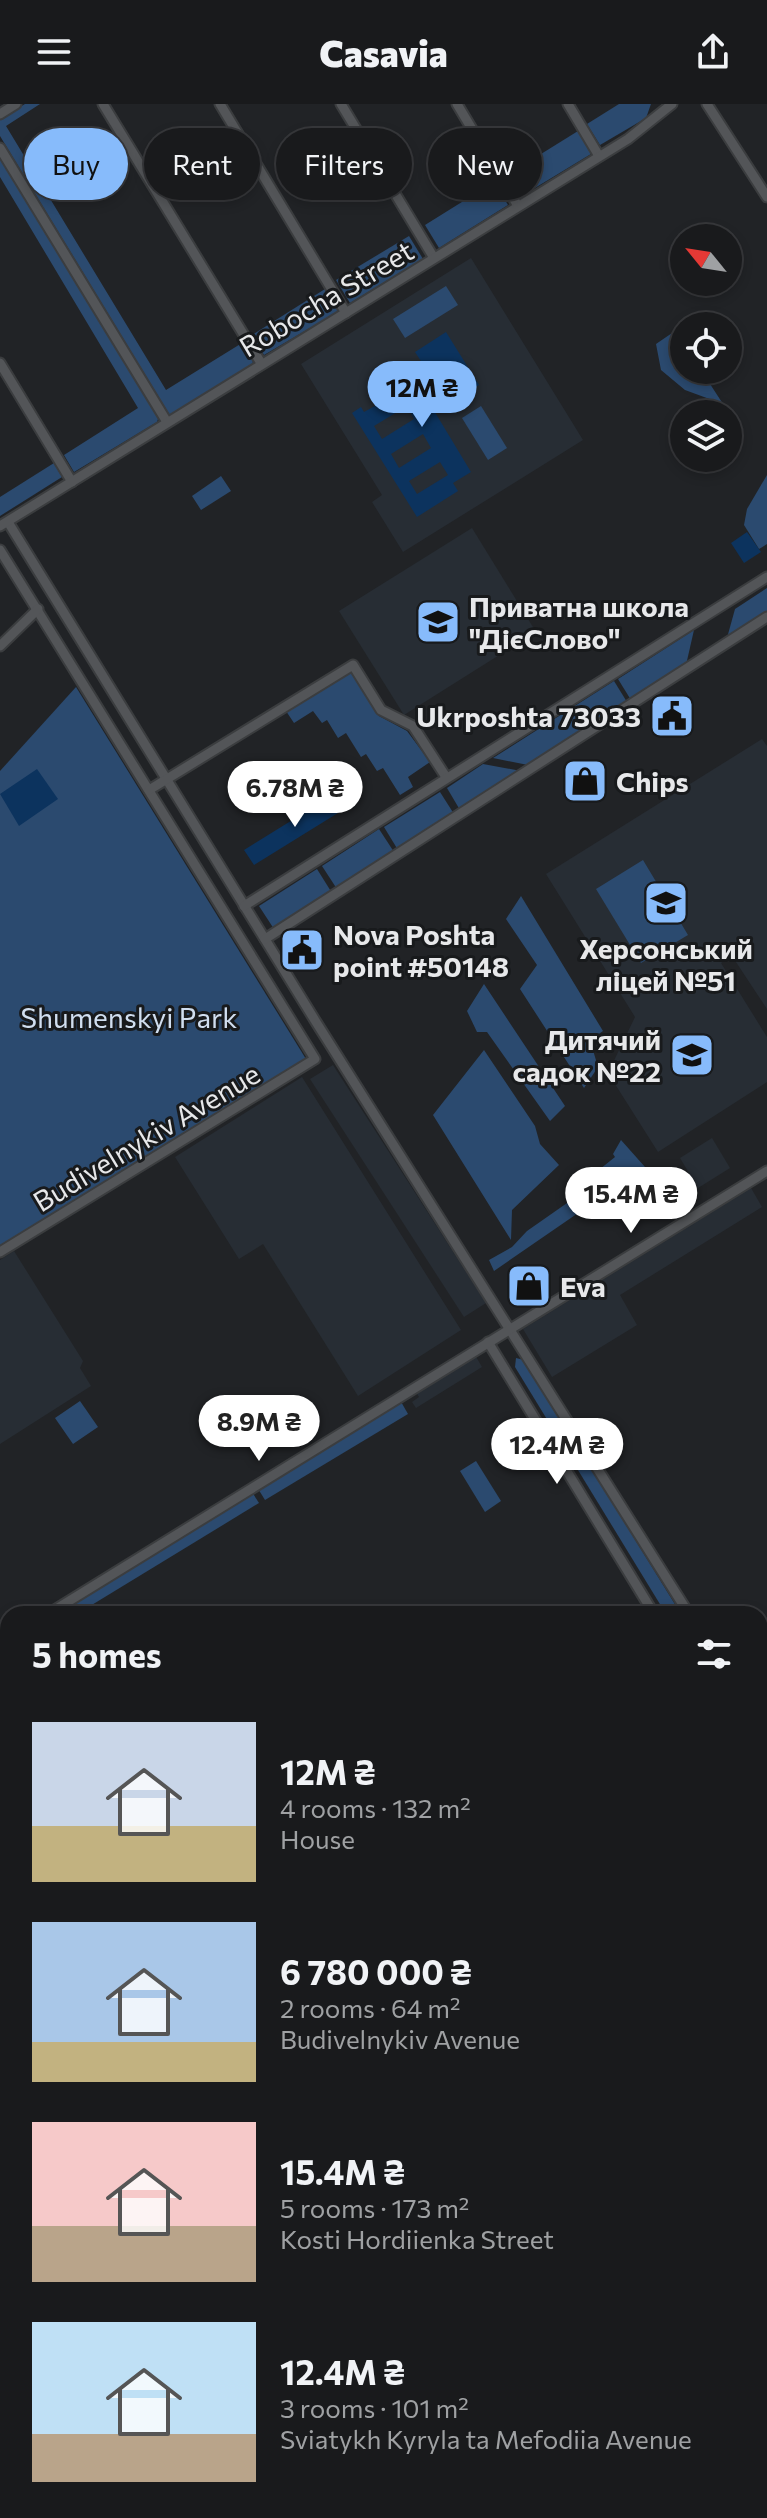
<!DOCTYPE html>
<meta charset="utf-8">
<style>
:root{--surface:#191a1c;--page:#262729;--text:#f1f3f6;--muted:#9fa1a3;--line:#37383b;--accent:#87bbfb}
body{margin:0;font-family:Commissioner,sans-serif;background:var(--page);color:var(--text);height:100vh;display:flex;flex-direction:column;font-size:30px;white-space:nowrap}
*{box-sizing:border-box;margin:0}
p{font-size:26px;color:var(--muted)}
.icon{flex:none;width:44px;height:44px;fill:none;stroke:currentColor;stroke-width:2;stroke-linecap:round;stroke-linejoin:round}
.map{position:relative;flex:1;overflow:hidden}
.details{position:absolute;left:0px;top:1502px;width:768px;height:912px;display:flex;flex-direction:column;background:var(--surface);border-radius:24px 24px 0 0;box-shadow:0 4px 12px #0003,0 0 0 2px var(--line)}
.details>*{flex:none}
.guide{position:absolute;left:24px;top:24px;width:720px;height:72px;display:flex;gap:16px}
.needle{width:52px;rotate:300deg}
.controls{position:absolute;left:670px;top:120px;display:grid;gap:16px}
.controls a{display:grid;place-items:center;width:72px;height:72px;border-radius:50%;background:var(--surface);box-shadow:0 4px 12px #0003,0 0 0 2px var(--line);font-size:40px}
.price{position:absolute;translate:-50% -68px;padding:0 18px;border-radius:28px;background:#fff;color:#222;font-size:26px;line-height:52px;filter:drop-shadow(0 2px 4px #0008)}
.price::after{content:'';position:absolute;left:50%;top:48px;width:24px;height:18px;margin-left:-12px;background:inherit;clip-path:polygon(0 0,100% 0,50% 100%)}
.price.current{background:var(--accent);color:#111}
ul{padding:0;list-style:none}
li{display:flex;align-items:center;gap:24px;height:200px;padding:0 32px}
li span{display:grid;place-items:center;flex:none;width:224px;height:160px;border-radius:0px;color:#555}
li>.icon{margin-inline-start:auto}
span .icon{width:96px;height:96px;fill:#fffc;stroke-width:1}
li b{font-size:34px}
h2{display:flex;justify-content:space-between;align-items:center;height:96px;padding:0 32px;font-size:34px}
.tag{padding:0 28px;border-radius:36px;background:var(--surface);box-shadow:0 4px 12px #0003,0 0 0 2px var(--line);font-size:28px;line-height:72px}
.tag.current{background:var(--accent);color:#111}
header{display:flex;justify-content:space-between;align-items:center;height:104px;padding:0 32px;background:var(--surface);font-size:36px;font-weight:800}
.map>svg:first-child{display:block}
.built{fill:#272d34}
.green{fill:#2b4a6f}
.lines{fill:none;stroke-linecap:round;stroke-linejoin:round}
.river{stroke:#3365a1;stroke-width:18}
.building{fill:#0c335e;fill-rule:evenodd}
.minor-casing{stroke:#3b3d3f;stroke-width:13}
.minor{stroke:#535558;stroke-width:9}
.labels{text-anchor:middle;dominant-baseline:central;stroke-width:6;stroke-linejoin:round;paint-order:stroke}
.street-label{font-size:28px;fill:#e7e8ea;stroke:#181a1c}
.poi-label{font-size:28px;font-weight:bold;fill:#e7e8ea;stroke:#181a1c;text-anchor:start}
.park-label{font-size:28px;fill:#d0deef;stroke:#181a1c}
</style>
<header><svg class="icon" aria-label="menu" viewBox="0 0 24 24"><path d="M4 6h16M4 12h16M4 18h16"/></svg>Casavia<svg class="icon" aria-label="share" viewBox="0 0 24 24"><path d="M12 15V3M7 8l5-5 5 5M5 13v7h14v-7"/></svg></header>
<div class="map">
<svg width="767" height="2414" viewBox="0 0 767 2414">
<rect width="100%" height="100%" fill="#212326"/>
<!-- built -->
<g class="built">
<path d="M471 154 583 336 403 448 372 398 382 391 301 260Z"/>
<path d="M472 424 536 528 404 611 339 507Z"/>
<path d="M762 635 767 642V905L732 852 721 859 767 933V978L658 1048 608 969 635 913 546 770Z"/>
<path d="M333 961 486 1199 464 1213 310 975Z"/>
<path d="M302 973 461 1226 358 1292 263 1140 239 1155 175 1053Z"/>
<path d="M712 1034 730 1064 698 1084 680 1054Z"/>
<path d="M751 1084 762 1103 620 1191 637 1221 552 1273 523 1225Z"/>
<path d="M14 1147 83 1257 80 1264 91 1282 0 1340V1156Z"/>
<path d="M475 1251 482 1263 416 1304 412 1298 419 1293 416 1288Z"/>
</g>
<!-- green -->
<g class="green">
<path d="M25 0H40L6 22 166 286 242 239 253 258 251 262 174 310H169L0 32V15Z"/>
<path d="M619 0H651L646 14 600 41 587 20Z"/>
<path d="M578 27 591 50 520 93 507 71Z"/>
<path d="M0 53 159 312 157 318 74 368 64 351 138 304 0 73Z"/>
<path d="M494 78 508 101 439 144 425 121Z"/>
<path d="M409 132 423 155 350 199 336 176Z"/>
<path d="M446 182 458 201 405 234 393 215Z"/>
<path d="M325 185 339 207 264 251 252 231Z"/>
<path d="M675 227 684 240V266H701L723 300 685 286 661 266 656 240Z"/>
<path d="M481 302 507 344 488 356 462 314Z"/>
<path d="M54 359 62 373 0 412V393Z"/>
<path d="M767 371V440L759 445 744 421 747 405Z"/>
<path d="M221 372 231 387 201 406 192 392Z"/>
<path d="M767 484V507L727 534 735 505Z"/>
<path d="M694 526 686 561 631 596 618 575Z"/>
<path d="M352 568 379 612 407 627 430 658 408 673 413 683 400 691 383 664 377 667 366 650 361 653 346 629 338 634 327 616 322 619 313 607 294 619 286 607Z"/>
<path d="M614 577 627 598 528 661 493 654Z"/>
<path d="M76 583 306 955 0 1143V667Z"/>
<path d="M483 660 521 667 460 706 447 684Z"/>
<path d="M440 688 454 710 398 746 384 723Z"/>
<path d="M379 725 394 748 337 785 322 762Z"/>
<path d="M643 756 688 831 641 859 596 785Z"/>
<path d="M317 765 332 789 274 825 259 802Z"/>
<path d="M521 792 603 927 590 936 598 963 584 984 520 885 537 861 506 815Z"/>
<path d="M484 880 565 1002 550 1017 487 928H477L467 907Z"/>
<path d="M484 946 535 1022 540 1040 559 1061 512 1106 511 1136 433 1011Z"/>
<path d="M621 1036 645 1063 494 1167 489 1156 512 1143 527 1127 620 1062 605 1072 600 1065 615 1053 613 1050Z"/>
<path d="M516 1254 524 1256 681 1510H666L515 1263Z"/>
<path d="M400 1296 408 1310 265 1396 257 1383Z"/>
<path d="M80 1297 98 1323 73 1340 55 1314Z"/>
<path d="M476 1357 501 1397 485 1408 460 1367Z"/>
<path d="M252 1388 259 1399 77 1510H65L61 1504Z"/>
<path d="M8 1538V1703L0 1694V1544Z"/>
<path d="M0 1716 8 1725V2406H124L117 2414H0Z"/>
<path d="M760 2352H767V2414H170L177 2406H760Z"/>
</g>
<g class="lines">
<!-- river -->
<g class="river">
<path d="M0 2334 8 2340"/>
<path d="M569 2406 584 2414"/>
</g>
</g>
<!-- building -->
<g class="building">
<path d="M446 228 479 281 448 300 443 292 430 300 471 368 453 379 458 387 417 413 352 309 361 303 364 308 417 278 419 282 432 274 415 248ZM407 302 414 315 382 335 374 322ZM423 330 431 344 399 364 391 350ZM440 358 448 371 417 390 409 377Z"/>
<path d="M747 428 761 448 744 459 731 439Z"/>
<path d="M37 665 58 695 19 722 0 690Z"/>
<path d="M336 689 346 704 254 761 244 746Z"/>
</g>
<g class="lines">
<!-- minor casing -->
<g class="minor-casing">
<g id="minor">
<path d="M103 0 261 259"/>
<path d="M220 0 346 209"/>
<path d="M341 0 434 154"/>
<path d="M457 0 518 102"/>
<path d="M568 0 599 52"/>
<path d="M707 0 767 93"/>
<path d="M0 10 16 0"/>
<path d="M0 44 167 318"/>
<path d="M0 259 72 378"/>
<path d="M8 418 316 918 689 1510"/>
<path d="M0 422 628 35 672 0"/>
<path d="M0 446 315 955 0 1148"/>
<path d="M0 542 38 505"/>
<path d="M149 686 353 561 381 606 413 622 446 673"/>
<path d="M244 802 767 473"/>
<path d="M265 835 767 513"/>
<path d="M488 1238 654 1510"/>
<path d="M48 1510 767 1067"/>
<path d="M0 1541 8 1536"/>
<path d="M760 1623 767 1632"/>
<path d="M760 1671 767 1680"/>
<path d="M0 1708 8 1717"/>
<path d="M760 2107 767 2089"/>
</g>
</g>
<!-- minor -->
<use href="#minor" class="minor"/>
</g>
<!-- icons -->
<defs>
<g id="school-square" transform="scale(2.3)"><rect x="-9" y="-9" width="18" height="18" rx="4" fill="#87bbfb" stroke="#181a1c"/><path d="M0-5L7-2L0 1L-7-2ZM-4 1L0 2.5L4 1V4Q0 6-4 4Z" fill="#111"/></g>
<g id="civic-square" transform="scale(2.3)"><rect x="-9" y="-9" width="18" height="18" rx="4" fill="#87bbfb" stroke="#181a1c"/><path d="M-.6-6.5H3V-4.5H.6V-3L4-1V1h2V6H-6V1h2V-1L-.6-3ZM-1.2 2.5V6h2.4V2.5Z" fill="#111"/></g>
<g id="shop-square" transform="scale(2.3)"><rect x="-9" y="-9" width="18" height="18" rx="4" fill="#87bbfb" stroke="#181a1c"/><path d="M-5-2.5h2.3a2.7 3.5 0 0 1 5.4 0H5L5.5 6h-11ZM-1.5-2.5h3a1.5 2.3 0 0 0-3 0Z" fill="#111"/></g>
</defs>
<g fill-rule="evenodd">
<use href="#school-square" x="438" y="518"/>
<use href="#civic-square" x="672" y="612"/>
<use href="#shop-square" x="585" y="677"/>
<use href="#school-square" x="666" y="799"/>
<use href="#civic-square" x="302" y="846"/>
<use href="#school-square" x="692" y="951"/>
<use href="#shop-square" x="529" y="1182"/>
</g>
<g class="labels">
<!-- street labels -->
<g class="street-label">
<text transform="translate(326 194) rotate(-31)">Robocha Street</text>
<text transform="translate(146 1033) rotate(-31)">Budivelnykiv Avenue</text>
</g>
<!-- poi labels -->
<g class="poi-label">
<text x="469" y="502">Приватна школа<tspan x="469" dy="32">"ДієСлово"</tspan></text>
<text x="641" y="612" text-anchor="end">Ukrposhta 73033</text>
<text x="616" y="677">Chips</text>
<text x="333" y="830">Nova Poshta<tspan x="333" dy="32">point #50148</tspan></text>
<text x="666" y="844" text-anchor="middle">Херсонський<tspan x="666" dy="32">ліцей №51</tspan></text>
<text x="661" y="935" text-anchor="end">Дитячий<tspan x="661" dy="32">садок №22</tspan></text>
<text x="560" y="1182">Eva</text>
</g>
<!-- park labels -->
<g class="park-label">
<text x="129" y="913">Shumenskyi Park</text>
</g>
</g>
</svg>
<div class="controls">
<a><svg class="needle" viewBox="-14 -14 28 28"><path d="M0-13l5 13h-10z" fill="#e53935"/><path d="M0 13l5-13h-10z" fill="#9fa1a3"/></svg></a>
<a><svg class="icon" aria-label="locate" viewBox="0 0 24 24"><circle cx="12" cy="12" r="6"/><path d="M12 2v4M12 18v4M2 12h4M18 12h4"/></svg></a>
<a><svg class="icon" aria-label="layers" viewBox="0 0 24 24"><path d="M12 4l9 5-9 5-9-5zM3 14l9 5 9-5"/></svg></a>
</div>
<b class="price current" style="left:422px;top:325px">12M ₴</b>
<b class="price" style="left:295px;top:725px">6.78M ₴</b>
<b class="price" style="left:631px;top:1131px">15.4M ₴</b>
<b class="price" style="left:259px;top:1359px">8.9M ₴</b>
<b class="price" style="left:557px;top:1382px">12.4M ₴</b>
<div class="guide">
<a class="tag current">Buy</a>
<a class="tag">Rent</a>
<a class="tag">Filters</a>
<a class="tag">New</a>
</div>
<section class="details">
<h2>5 homes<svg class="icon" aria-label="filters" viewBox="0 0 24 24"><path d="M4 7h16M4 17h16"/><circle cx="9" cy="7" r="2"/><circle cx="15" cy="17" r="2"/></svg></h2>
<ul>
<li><span style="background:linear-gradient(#c9d6e8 65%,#c2b280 0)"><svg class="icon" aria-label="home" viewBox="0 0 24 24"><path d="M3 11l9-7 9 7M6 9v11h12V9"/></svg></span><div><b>12M ₴</b><p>4 rooms · 132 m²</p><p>House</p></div></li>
<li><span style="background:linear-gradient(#a9c7e8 75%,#c2b280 0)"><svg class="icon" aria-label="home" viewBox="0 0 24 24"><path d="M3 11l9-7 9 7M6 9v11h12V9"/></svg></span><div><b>6 780 000 ₴</b><p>2 rooms · 64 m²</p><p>Budivelnykiv Avenue</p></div></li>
<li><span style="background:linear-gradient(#f6c9c9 65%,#b9a48a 0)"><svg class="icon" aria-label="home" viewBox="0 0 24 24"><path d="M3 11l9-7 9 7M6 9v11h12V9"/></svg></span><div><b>15.4M ₴</b><p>5 rooms · 173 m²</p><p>Kosti Hordiienka Street</p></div></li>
<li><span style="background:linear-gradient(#bfe0f5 70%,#b9a48a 0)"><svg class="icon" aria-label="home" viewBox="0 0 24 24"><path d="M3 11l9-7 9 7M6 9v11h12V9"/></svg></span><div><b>12.4M ₴</b><p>3 rooms · 101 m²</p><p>Sviatykh Kyryla ta Mefodiia Avenue</p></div></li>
</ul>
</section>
</div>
